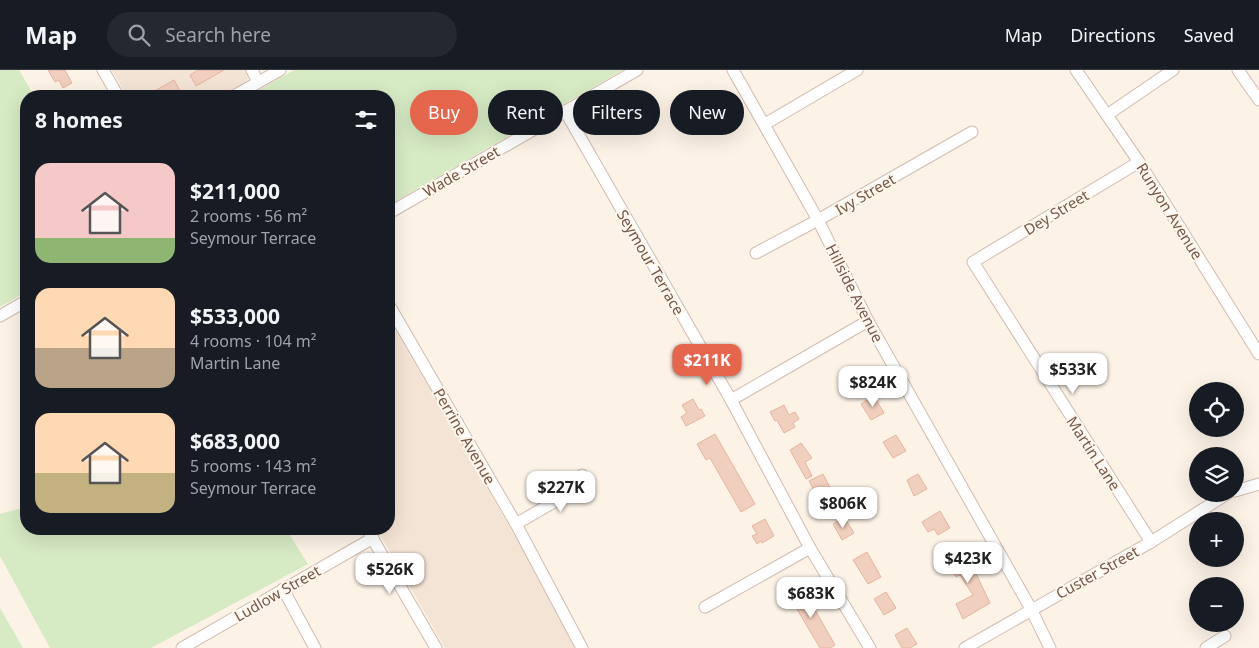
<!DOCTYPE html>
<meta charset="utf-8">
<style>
:root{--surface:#171b24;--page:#242831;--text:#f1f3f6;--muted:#9ea1a6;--line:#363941;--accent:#e5664d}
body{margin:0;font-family:"Noto Sans",sans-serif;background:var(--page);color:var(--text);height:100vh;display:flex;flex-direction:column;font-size:19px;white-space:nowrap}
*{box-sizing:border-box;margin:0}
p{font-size:16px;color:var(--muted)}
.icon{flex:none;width:28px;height:28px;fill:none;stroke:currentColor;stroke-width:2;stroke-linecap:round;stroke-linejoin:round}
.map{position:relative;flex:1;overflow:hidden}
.side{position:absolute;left:20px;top:20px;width:375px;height:445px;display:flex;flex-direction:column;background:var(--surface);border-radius:20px;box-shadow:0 5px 20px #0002}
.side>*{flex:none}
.guide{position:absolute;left:410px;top:20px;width:475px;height:45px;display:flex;gap:10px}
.buttons{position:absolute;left:1189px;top:312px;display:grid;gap:10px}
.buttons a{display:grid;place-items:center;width:55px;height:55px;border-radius:50%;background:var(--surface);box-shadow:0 5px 20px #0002;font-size:25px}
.price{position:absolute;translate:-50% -42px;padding:0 11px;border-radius:10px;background:#fff;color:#222;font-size:16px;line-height:32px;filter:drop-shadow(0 1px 2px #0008)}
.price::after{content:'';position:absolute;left:50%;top:30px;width:15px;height:11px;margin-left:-8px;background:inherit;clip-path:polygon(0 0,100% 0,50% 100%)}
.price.active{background:var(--accent);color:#fff}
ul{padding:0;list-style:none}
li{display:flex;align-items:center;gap:15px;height:125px;padding:0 15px}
li span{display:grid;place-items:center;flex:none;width:140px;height:100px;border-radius:15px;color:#555}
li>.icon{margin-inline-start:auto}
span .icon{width:60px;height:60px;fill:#fffc;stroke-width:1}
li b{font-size:21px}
h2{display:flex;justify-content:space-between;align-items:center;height:60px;padding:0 15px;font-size:21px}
.tag{padding:0 18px;border-radius:22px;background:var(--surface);box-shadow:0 5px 20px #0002;font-size:18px;line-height:45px}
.tag.active{background:var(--accent);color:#fff}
header{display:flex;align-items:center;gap:30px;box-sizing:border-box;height:70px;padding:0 25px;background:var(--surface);border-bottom:1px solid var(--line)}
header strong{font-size:24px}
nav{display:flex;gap:28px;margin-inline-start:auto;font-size:18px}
.search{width:350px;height:45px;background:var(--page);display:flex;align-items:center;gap:12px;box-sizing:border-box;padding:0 18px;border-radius:28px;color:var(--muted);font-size:19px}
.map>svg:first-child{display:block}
.residential{fill:#f4e4d5}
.green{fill:#d6eac4}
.building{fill:#f1cfbe;stroke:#e4b59e}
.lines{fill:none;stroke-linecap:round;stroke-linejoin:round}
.minor-casing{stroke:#d0bcaf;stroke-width:13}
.minor{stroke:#fff;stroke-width:11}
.labels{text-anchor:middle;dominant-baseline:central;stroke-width:4;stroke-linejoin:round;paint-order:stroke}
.street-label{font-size:15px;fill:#75584b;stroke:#fff7ec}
</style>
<header>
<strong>Map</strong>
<div class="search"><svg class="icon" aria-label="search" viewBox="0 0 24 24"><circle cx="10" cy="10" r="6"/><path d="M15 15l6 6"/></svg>Search here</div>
<nav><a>Map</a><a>Directions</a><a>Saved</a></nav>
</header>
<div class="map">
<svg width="1259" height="578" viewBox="0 0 1259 578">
<rect width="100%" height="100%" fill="#fcf2e6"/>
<!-- residential -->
<g class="residential">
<path d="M112 0H246L248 8 245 13 221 26H127Z"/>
<path d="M389 248 561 546 579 578H445L377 459H389Z"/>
</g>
<!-- green -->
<g class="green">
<path d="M0 0H19L34 26H26V222L0 237Z"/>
<path d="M294 0H623L389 135V26H249Z"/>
<path d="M26 437V459H286L308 494 151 578H50L0 486V444Z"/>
<path d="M0 538 23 578H0Z"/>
</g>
<!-- building -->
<g class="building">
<path d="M48 0H65L72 13 63 18 59 10 55 12Z"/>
<path d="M198 0H224L196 16 190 5Z"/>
<path d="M174 10 181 23 176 26H146Z"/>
<path d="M874 326 884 343 871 350 861 334Z"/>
<path d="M693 329 699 340 701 339 705 346 686 356 681 347 687 343 682 335Z"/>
<path d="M784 335 789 345 795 342 799 349 793 353 795 357 784 363 777 350 775 351 770 342Z"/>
<path d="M715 364 755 434 741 442 710 388 706 390 697 374Z"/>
<path d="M896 365 906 381 893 388 883 372Z"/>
<path d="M801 373 812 388 805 392 812 406 806 409 790 380Z"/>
<path d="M823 404 836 429 823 436 809 411Z"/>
<path d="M918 404 927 419 914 426 907 410Z"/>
<path d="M940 441 950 458 938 465 934 459 928 462 922 452Z"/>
<path d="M844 447 854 463 842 470 833 454Z"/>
<path d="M765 449 774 466 762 473 761 471 757 474 752 466 757 464 752 456Z"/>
<path d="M958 476 966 491 969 489 990 533 963 549 956 534 973 525 960 505 956 507 952 500 955 499 946 483Z"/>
<path d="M867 482 881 507 868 514 853 490Z"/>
<path d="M802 517 835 575 830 578H820L788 524Z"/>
<path d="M886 522 896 538 884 545 874 529Z"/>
<path d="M907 558 917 574 910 578H902L895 565Z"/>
</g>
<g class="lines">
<!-- minor casing -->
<g class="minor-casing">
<g id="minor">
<path d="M103 0 118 26"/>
<path d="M252 0 258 12"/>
<path d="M733 0 818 150 868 251 1031 539 1050 578"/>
<path d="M1076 0 1139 92 1259 284"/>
<path d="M1238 0 1259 30"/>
<path d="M234 26 280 0"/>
<path d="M565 41 731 330 810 478 870 578"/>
<path d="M1107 45 1173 0"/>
<path d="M765 54 857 0"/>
<path d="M1139 92 973 192 1151 472"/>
<path d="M389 143 637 0"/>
<path d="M756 183 818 150 972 62"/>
<path d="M389 235 516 454 582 578"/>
<path d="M0 246 26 231"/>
<path d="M731 330 868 251"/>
<path d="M1235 421 1259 414"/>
<path d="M516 454 566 425 582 405"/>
<path d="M367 459 436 578"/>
<path d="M283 519 315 578"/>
<path d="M705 537 810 478"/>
<path d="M182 578 373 468"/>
<path d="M965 578 1151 472 1227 424"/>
<path d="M1206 578 1225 566"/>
</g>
</g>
<!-- minor -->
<use href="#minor" class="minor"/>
</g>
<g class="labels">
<!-- street labels -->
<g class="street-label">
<text transform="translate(461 101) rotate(-30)">Wade Street</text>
<text transform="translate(865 124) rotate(-30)">Ivy Street</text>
<text transform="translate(1170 141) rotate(58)">Runyon Avenue</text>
<text transform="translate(1056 142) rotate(-31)">Dey Street</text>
<text transform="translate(651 192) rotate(60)">Seymour Terrace</text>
<text transform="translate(855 223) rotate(63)">Hillside Avenue</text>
<text transform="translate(465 366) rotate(60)">Perrine Avenue</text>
<text transform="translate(1094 383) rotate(57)">Martin Lane</text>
<text transform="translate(1097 502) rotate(-29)">Custer Street</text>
<text transform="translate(277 523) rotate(-30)">Ludlow Street</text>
</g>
</g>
</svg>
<div class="buttons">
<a><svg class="icon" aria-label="locate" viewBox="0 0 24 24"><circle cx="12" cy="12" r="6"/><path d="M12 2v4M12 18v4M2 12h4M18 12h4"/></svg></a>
<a><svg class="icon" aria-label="layers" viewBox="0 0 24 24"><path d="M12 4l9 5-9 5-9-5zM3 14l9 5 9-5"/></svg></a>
<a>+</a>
<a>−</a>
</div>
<b class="price active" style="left:707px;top:316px">$211K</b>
<b class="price" style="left:1073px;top:325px">$533K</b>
<b class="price" style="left:873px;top:338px">$824K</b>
<b class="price" style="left:561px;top:443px">$227K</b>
<b class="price" style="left:843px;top:459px">$806K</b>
<b class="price" style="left:968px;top:514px">$423K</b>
<b class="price" style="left:390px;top:525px">$526K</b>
<b class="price" style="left:811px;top:549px">$683K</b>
<div class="guide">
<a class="tag active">Buy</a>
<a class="tag">Rent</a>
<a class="tag">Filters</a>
<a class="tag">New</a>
</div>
<section class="side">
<h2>8 homes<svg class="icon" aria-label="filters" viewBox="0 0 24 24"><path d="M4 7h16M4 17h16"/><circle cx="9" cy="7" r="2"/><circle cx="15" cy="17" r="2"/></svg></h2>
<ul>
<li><span style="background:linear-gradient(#f6c9c9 75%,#8fb573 0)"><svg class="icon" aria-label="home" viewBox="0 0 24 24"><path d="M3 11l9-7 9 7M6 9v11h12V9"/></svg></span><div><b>$211,000</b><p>2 rooms · 56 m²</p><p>Seymour Terrace</p></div></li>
<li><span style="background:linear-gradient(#ffd9b3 60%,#b9a48a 0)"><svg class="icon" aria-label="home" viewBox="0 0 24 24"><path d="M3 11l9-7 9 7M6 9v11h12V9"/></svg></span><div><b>$533,000</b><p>4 rooms · 104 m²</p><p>Martin Lane</p></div></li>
<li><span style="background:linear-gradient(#ffd9b3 60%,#c2b280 0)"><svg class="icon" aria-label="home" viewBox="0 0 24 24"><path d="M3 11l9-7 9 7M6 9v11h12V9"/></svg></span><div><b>$683,000</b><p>5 rooms · 143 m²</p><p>Seymour Terrace</p></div></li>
</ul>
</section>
</div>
